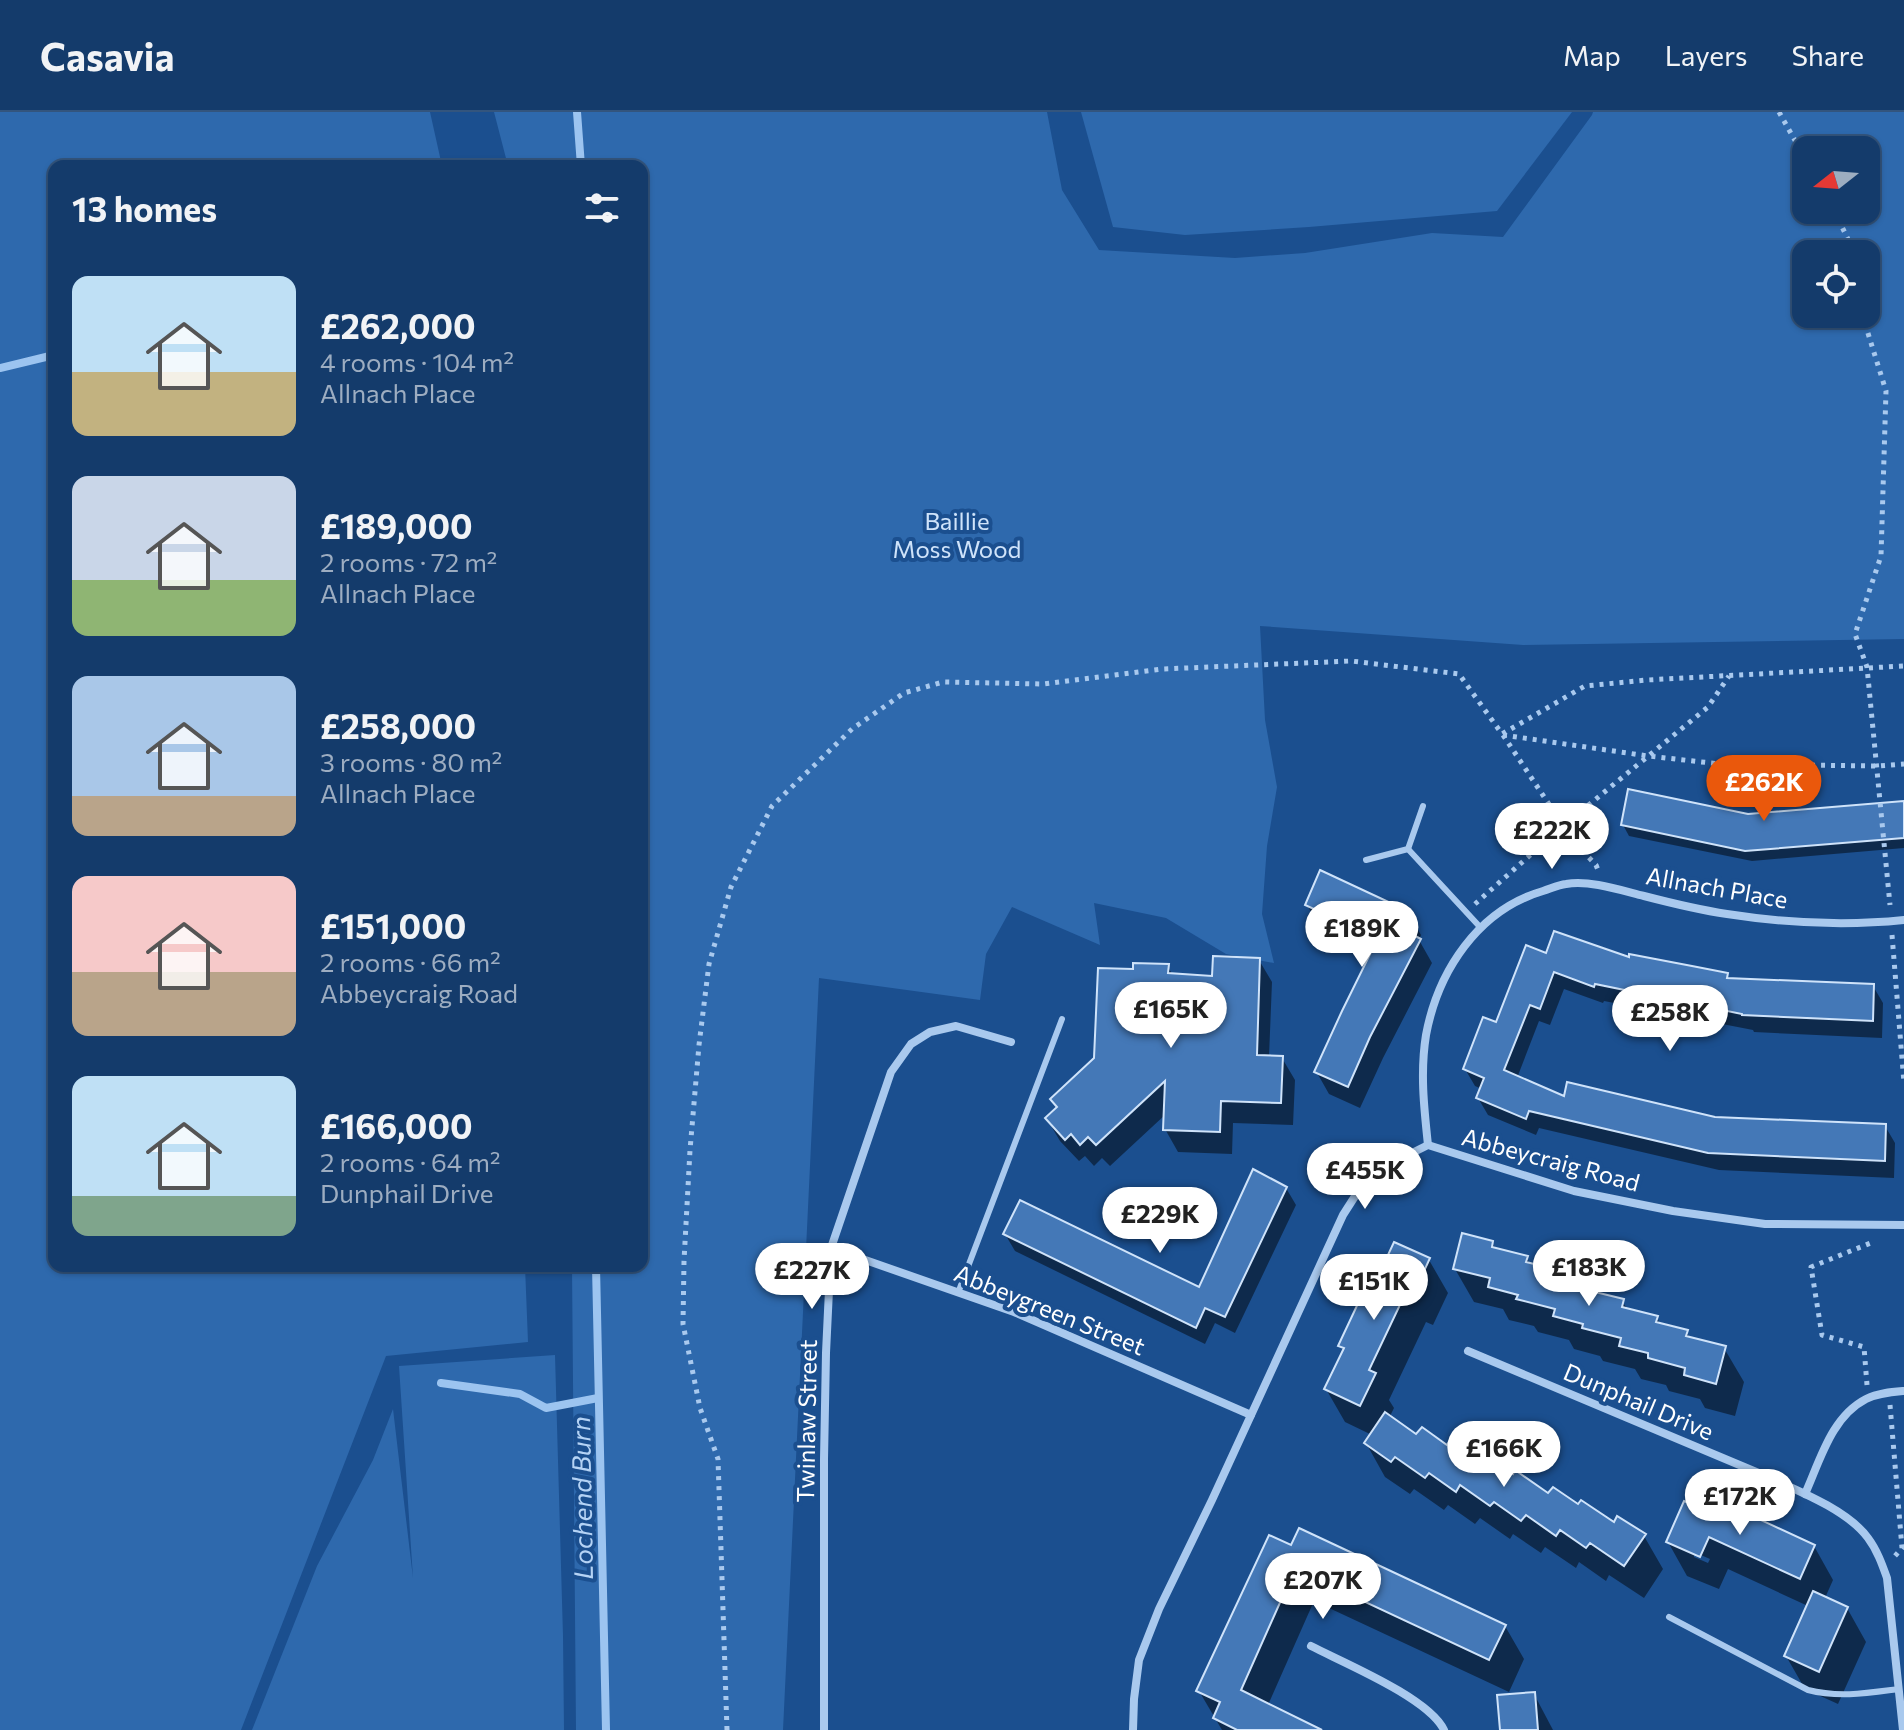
<!DOCTYPE html>
<meta charset="utf-8">
<style>
:root{--surface:#143b6b;--page:#1d4271;--text:#f1f3f6;--muted:#9dadc1;--line:#33557e;--accent:#ea580c}
body{margin:0;font-family:Commissioner,sans-serif;background:var(--page);color:var(--text);height:100vh;display:flex;flex-direction:column;font-size:30px;white-space:nowrap}
*{box-sizing:border-box;margin:0}
p{font-size:26px;color:var(--muted)}
.icon{flex:none;width:44px;height:44px;fill:none;stroke:currentColor;stroke-width:2;stroke-linecap:round;stroke-linejoin:round}
.map{position:relative;flex:1;overflow:hidden}
.details{position:absolute;left:48px;top:48px;width:600px;height:1112px;display:flex;flex-direction:column;background:var(--surface);border-radius:16px;box-shadow:0 2px 6px #0004,0 0 0 2px var(--line)}
.details>*{flex:none}
.needle{width:52px;rotate:253deg}
.fabs{position:absolute;left:1792px;top:24px;display:grid;gap:16px}
.fabs a{display:grid;place-items:center;width:88px;height:88px;border-radius:16px;background:var(--surface);box-shadow:0 2px 6px #0004,0 0 0 2px var(--line);font-size:40px}
.price{position:absolute;translate:-50% -68px;padding:0 18px;border-radius:28px;background:#fff;color:#222;font-size:26px;line-height:52px;filter:drop-shadow(0 2px 4px #0008)}
.price::after{content:'';position:absolute;left:50%;top:48px;width:24px;height:18px;margin-left:-12px;background:inherit;clip-path:polygon(0 0,100% 0,50% 100%)}
.price.selected{background:var(--accent);color:#fff}
ul{padding:0;list-style:none}
li{display:flex;align-items:center;gap:24px;height:200px;padding:0 24px}
li span{display:grid;place-items:center;flex:none;width:224px;height:160px;border-radius:16px;color:#555}
li>.icon{margin-inline-start:auto}
span .icon{width:96px;height:96px;fill:#fffc;stroke-width:1}
li b{font-size:34px}
h2{display:flex;justify-content:space-between;align-items:center;height:96px;padding:0 24px;font-size:34px}
header{display:flex;align-items:center;gap:48px;box-sizing:border-box;height:112px;padding:0 40px;background:var(--surface);border-bottom:2px solid var(--line)}
header strong{font-size:38px}
nav{display:flex;gap:44px;margin-inline-start:auto;font-size:28px}
.map>svg:first-child{display:block}
.green{fill:#2e69ad;fill-rule:evenodd}
.shadow{fill:#0007;fill-rule:evenodd}
.lines{fill:none;stroke-linecap:round;stroke-linejoin:round}
.stream{stroke:#9cc4f0;stroke-width:8}
.building{fill:#4478b7;stroke:#cfe3fa;stroke-width:2}
.path{stroke:#a9c9ee;stroke-width:5;stroke-dasharray:4 6;stroke-linecap:butt}
.lane{stroke:#a9c9ee;stroke-width:6}
.street{stroke:#a9c9ee;stroke-width:8}
.labels{text-anchor:middle;dominant-baseline:central;stroke-width:8;stroke-linejoin:round;paint-order:stroke}
.park-label{font-size:24px;fill:#cfe3fa;stroke:#1b4f8f}
.street-label{font-size:24px;fill:#fff;stroke:#1b4f8f}
.water-label{font-size:26px;font-style:italic;fill:#b5d3f5;stroke:#1b4f8f}
</style>
<header>
<strong>Casavia</strong>
<nav><a>Map</a><a>Layers</a><a>Share</a></nav>
</header>
<div class="map">
<svg width="1904" height="1618" viewBox="0 0 1904 1618">
<rect width="100%" height="100%" fill="#1b4f8f"/>
<!-- green -->
<g class="green">
<path d="M0 0H430L442 54H54V1154H525L528 1230 386 1244 241 1618H0Z"/>
<path d="M494 0H1047L1062 78 1099 138 1235 146 1305 141 1432 121 1503 125 1592 3 1593 0H1904V527L1523 533 1260 514 1265 608 1277 675 1267 734 1262 802 1274 851 1226 842 1166 806 1094 791 1100 833 1012 795 986 842 980 888 819 866 783 1618H576L572 1154H642V54H508ZM1806 38H1866V98H1806ZM1806 142H1866V202H1806Z"/>
<path d="M1081 0H1572L1497 99 1309 115 1185 123 1113 115Z"/>
<path d="M555 1243 563 1524 564 1618H252L317 1454 373 1348 393 1297 413 1466 399 1254Z"/>
</g>
<!-- shadow -->
<g class="shadow">
<path d="M1904 691V736L1752 749 1629 724 1623 713Z"/>
<path d="M1307 793 1408 801 1421 823 1419 828 1432 851 1383 946 1360 996 1329 982 1316 959 1374 839 1320 815Z"/>
<path d="M1548 843 1630 848 1726 863 1729 868 1873 874 1883 891 1882 926 1754 920 1753 918 1604 889 1603 891 1564 877 1550 913 1539 909 1517 966 1566 986 1715 1007 1885 1014 1895 1031 1894 1066 1719 1058 1539 1016 1536 1023 1488 1003 1478 986 1482 977 1475 974 1465 957Z"/>
<path d="M1259 848 1272 870 1269 945 1282 946 1295 968 1293 1013 1233 1011 1232 1042 1178 1040 1165 1017 1166 1002 1110 1054 1102 1046 1094 1054 1085 1044 1079 1049 1060 1029 1047 1007 1058 997 1052 987 1096 947 1135 859 1167 854 1173 863 1214 866Z"/>
<path d="M1286 1076 1296 1093 1235 1221 1215 1211 1205 1232 1015 1139 1005 1122 1200 1178Z"/>
<path d="M1492 1130 1496 1138 1526 1145 1531 1153 1558 1160 1563 1168 1592 1176 1595 1182 1622 1189 1628 1198 1657 1206 1661 1213 1686 1220 1691 1227 1724 1236 1744 1270 1735 1304 1705 1296 1700 1287 1669 1279 1666 1273 1641 1267 1635 1257 1603 1249 1600 1244 1574 1237 1569 1228 1538 1220 1534 1214 1509 1208 1503 1197 1474 1190 1455 1157Z"/>
<path d="M1429 1148 1448 1181 1433 1213 1426 1210 1389 1288 1394 1296 1389 1306 1417 1325 1448 1336 1549 1384 1578 1394 1614 1413 1644 1424 1663 1457 1644 1486 1609 1463 1606 1469 1579 1450 1576 1456 1545 1435 1541 1441 1513 1422 1510 1427 1480 1406 1475 1412 1448 1393 1444 1398 1414 1377 1410 1382 1385 1365 1366 1331 1372 1323 1345 1310 1326 1277 1344 1240 1341 1234 1376 1174Z"/>
<path d="M1717 1406 1814 1434 1833 1468 1825 1486 1847 1496 1866 1530 1838 1592 1805 1577 1786 1544 1808 1494 1728 1457 1719 1477 1687 1464 1668 1430ZM1694 1440 1710 1447 1708 1451 1694 1445Z"/>
<path d="M1270 1425 1505 1514 1524 1547 1509 1580 1314 1489 1268 1593 1318 1618H1222L1199 1579Z"/>
<path d="M1534 1582 1553 1618H1502Z"/>
</g>
<g class="lines">
<!-- stream -->
<g class="stream">
<path d="M577 0 581 54"/>
<path d="M0 256 54 243"/>
<path d="M596 1154 606 1618"/>
<path d="M441 1271 520 1282 546 1296 598 1286"/>
</g>
</g>
<!-- building -->
<g class="building">
<path d="M1628 677 1748 702 1904 689V726L1745 739 1621 713Z"/>
<path d="M1320 758 1410 800 1402 817 1421 827 1370 925 1348 975 1314 960 1342 899 1378 826 1305 793Z"/>
<path d="M1554 819 1629 845V842L1692 854 1728 861 1727 866 1874 872 1873 909 1742 903V902L1595 872 1594 875 1554 860 1540 897 1530 893 1504 958 1564 984 1567 970 1715 1005 1886 1012 1885 1049 1708 1041 1529 999 1526 1007 1476 986 1484 966 1463 957 1483 905 1496 910 1526 833 1546 841Z"/>
<path d="M1213 844 1260 846 1257 943 1283 944 1281 991 1221 989 1220 1020 1163 1018 1165 969 1096 1033 1088 1025 1080 1033 1071 1022 1065 1028 1045 1006 1057 995 1050 987 1094 946 1098 856 1133 857V851L1169 852 1168 861 1212 864Z"/>
<path d="M1253 1057 1287 1075 1225 1205 1205 1196 1196 1216 1003 1122 1020 1088 1199 1175Z"/>
<path d="M1462 1121 1493 1129 1492 1135 1528 1144 1526 1150 1559 1158 1557 1165 1593 1174 1591 1179 1624 1187 1622 1195 1658 1204 1656 1210 1688 1218 1686 1224 1726 1234 1716 1272 1684 1263 1685 1256 1648 1246V1241L1619 1234 1621 1226 1582 1216 1583 1212 1553 1204 1555 1197 1516 1187 1518 1183 1488 1175 1490 1166 1453 1157Z"/>
<path d="M1394 1130 1430 1146 1414 1181 1407 1178 1369 1258 1376 1261 1360 1294 1324 1277 1344 1236 1338 1234 1369 1168 1375 1171Z"/>
<path d="M1385 1300 1416 1322 1422 1315 1447 1333 1450 1328 1482 1351 1487 1344 1513 1362 1515 1358 1548 1381 1553 1375 1578 1392 1581 1388 1614 1410 1617 1404 1646 1422 1624 1454 1590 1431 1586 1436 1560 1418 1556 1424 1526 1403 1521 1409 1494 1390 1490 1394 1460 1373 1456 1380 1429 1361 1425 1366 1395 1345 1391 1350 1364 1331Z"/>
<path d="M1684 1389 1716 1403 1722 1390 1815 1433 1800 1467 1709 1425 1700 1445 1666 1430Z"/>
<path d="M1299 1416 1506 1513 1489 1548 1295 1457 1241 1578 1322 1618H1237L1213 1606 1220 1590 1196 1579 1269 1423 1291 1433Z"/>
<path d="M1813 1479 1848 1495 1819 1560 1784 1544Z"/>
<path d="M1535 1580 1538 1618H1500L1497 1583Z"/>
</g>
<g class="lines">
<!-- path -->
<g class="path">
<path d="M1779 0 1806 48"/>
<path d="M1834 98 1855 142"/>
<path d="M1862 202 1886 279 1881 444 1855 522 1867 555 1890 793"/>
<path d="M1503 623 1648 644 1720 652 1877 654 1904 652"/>
<path d="M1503 623 1574 730 1596 753 1598 758"/>
<path d="M1475 792 1563 714 1708 595 1729 564"/>
<path d="M1892 823 1904 971"/>
<path d="M1867 1273 1864 1235 1822 1223 1811 1155 1873 1130"/>
<path d="M1890 1293 1902 1436 1895 1444"/>
<path d="M727 1618 718 1347 700 1296 683 1212 684 1149 690 1038 699 933 709 852 731 775 772 694 852 617 904 581 943 570 1043 572 1162 557 1351 549 1459 562 1502 622 1585 574 1647 568 1904 554"/>
</g>
<!-- lane -->
<g class="lane">
<path d="M1408 737 1480 815"/>
<path d="M1366 748 1408 737 1423 694"/>
<path d="M958 1181 1062 907"/>
<path d="M1669 1505 1808 1578C1839 1586 1868 1581 1899 1577"/>
</g>
<!-- street -->
<g class="street">
<path d="M1428 1033C1424 996 1420 960 1426 923 1438 859 1478 798 1543 779 1550 777 1558 773 1566 772 1590 768 1620 778 1644 784 1671 791 1700 798 1727 802 1785 811 1846 814 1904 808"/>
<path d="M831 1136 1014 1200 1251 1303"/>
<path d="M1468 1239 1761 1362C1794 1377 1847 1397 1868 1426 1877 1438 1882 1452 1887 1466L1903 1618"/>
<path d="M1805 1382C1820 1349 1831 1305 1866 1287 1878 1281 1892 1280 1904 1279"/>
<path d="M1311 1534C1344 1551 1429 1586 1444 1618"/>
<path d="M824 1618V1347L826 1241 831 1136 891 960 911 932 930 920 956 914 1011 930"/>
<path d="M1133 1618 1134 1587 1139 1548 1159 1497 1212 1388 1343 1103 1359 1078 1380 1057 1428 1033 1574 1079 1673 1099 1765 1112 1904 1113"/>
</g>
</g>
<g class="labels">
<!-- park labels -->
<g class="park-label">
<text x="957" y="408">Baillie<tspan x="957" dy="28">Moss Wood</tspan></text>
</g>
<!-- street labels -->
<g class="street-label">
<text transform="translate(1717 775) rotate(10)">Allnach Place</text>
<text transform="translate(1551 1047) rotate(15)">Abbeycraig Road</text>
<text transform="translate(1050 1197) rotate(22)">Abbeygreen Street</text>
<text transform="translate(1639 1289) rotate(23)">Dunphail Drive</text>
<text transform="translate(806 1309) rotate(-89)">Twinlaw Street</text>
</g>
<!-- water labels -->
<g class="water-label">
<text transform="translate(581 1386) rotate(-91)">Lochend Burn</text>
</g>
</g>
</svg>
<div class="fabs">
<a><svg class="needle" viewBox="-14 -14 28 28"><path d="M0-13l5 13h-10z" fill="#e53935"/><path d="M0 13l5-13h-10z" fill="#9dadc1"/></svg></a>
<a><svg class="icon" aria-label="locate" viewBox="0 0 24 24"><circle cx="12" cy="12" r="6"/><path d="M12 2v4M12 18v4M2 12h4M18 12h4"/></svg></a>
</div>
<b class="price selected" style="left:1764px;top:711px">£262K</b>
<b class="price" style="left:1552px;top:759px">£222K</b>
<b class="price" style="left:1362px;top:857px">£189K</b>
<b class="price" style="left:1171px;top:938px">£165K</b>
<b class="price" style="left:1670px;top:941px">£258K</b>
<b class="price" style="left:1365px;top:1099px">£455K</b>
<b class="price" style="left:1160px;top:1143px">£229K</b>
<b class="price" style="left:1589px;top:1196px">£183K</b>
<b class="price" style="left:812px;top:1199px">£227K</b>
<b class="price" style="left:1374px;top:1210px">£151K</b>
<b class="price" style="left:1504px;top:1377px">£166K</b>
<b class="price" style="left:1740px;top:1425px">£172K</b>
<b class="price" style="left:1323px;top:1509px">£207K</b>
<section class="details">
<h2>13 homes<svg class="icon" aria-label="filters" viewBox="0 0 24 24"><path d="M4 7h16M4 17h16"/><circle cx="9" cy="7" r="2"/><circle cx="15" cy="17" r="2"/></svg></h2>
<ul>
<li><span style="background:linear-gradient(#bfe0f5 60%,#c2b280 0)"><svg class="icon" aria-label="home" viewBox="0 0 24 24"><path d="M3 11l9-7 9 7M6 9v11h12V9"/></svg></span><div><b>£262,000</b><p>4 rooms · 104 m²</p><p>Allnach Place</p></div></li>
<li><span style="background:linear-gradient(#c9d6e8 65%,#8fb573 0)"><svg class="icon" aria-label="home" viewBox="0 0 24 24"><path d="M3 11l9-7 9 7M6 9v11h12V9"/></svg></span><div><b>£189,000</b><p>2 rooms · 72 m²</p><p>Allnach Place</p></div></li>
<li><span style="background:linear-gradient(#a9c7e8 75%,#b9a48a 0)"><svg class="icon" aria-label="home" viewBox="0 0 24 24"><path d="M3 11l9-7 9 7M6 9v11h12V9"/></svg></span><div><b>£258,000</b><p>3 rooms · 80 m²</p><p>Allnach Place</p></div></li>
<li><span style="background:linear-gradient(#f6c9c9 60%,#b9a48a 0)"><svg class="icon" aria-label="home" viewBox="0 0 24 24"><path d="M3 11l9-7 9 7M6 9v11h12V9"/></svg></span><div><b>£151,000</b><p>2 rooms · 66 m²</p><p>Abbeycraig Road</p></div></li>
<li><span style="background:linear-gradient(#bfe0f5 75%,#7fa58c 0)"><svg class="icon" aria-label="home" viewBox="0 0 24 24"><path d="M3 11l9-7 9 7M6 9v11h12V9"/></svg></span><div><b>£166,000</b><p>2 rooms · 64 m²</p><p>Dunphail Drive</p></div></li>
</ul>
</section>
</div>
